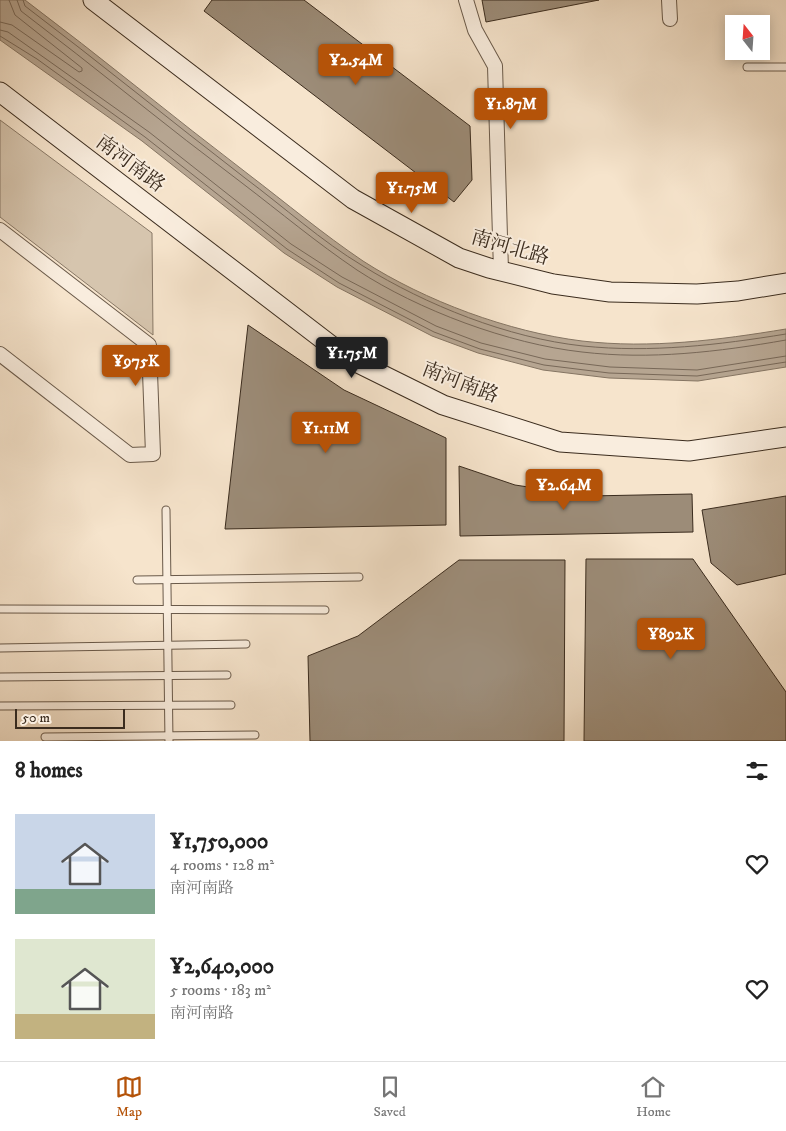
<!DOCTYPE html>
<meta charset="utf-8">
<style>
:root{--surface:#fff;--page:#f2f2f2;--text:#222;--muted:#767676;--line:#e0e0e0;--accent:#b45309}
body{margin:0;font-family:"IM FELL DW Pica","Noto Serif SC",serif;background:var(--page);color:var(--text);height:100vh;display:flex;flex-direction:column;font-size:19px;white-space:nowrap}
*{box-sizing:border-box;margin:0}
p{font-size:16px;color:var(--muted)}
.icon{flex:none;width:28px;height:28px;fill:none;stroke:currentColor;stroke-width:2;stroke-linecap:round;stroke-linejoin:round}
.map{position:relative;height:741px;overflow:hidden}
.side{display:flex;flex-direction:column;background:var(--surface);flex:1}
.side>*{flex:none}
.needle{width:32px;rotate:343deg}
.tools{position:absolute;left:725px;top:15px;display:grid;gap:10px}
.tools a{display:grid;place-items:center;width:45px;height:45px;border-radius:0px;background:var(--surface);box-shadow:0 2px 12px #0003;font-size:25px}
.scale{position:absolute;left:15px;bottom:12px;width:110px;box-sizing:border-box;padding-left:5px;border:2px solid #3b2c1e;border-top:0;font-size:14px;line-height:18px;white-space:nowrap;color:#3b2c1e;-webkit-text-stroke:4px #f9edde;paint-order:stroke}
.price{position:absolute;translate:-50% -42px;padding:0 11px;border-radius:5px;background:var(--accent);color:#fff;font-size:16px;line-height:32px;filter:drop-shadow(0 1px 2px #0008)}
.price::after{content:'';position:absolute;left:50%;top:30px;width:15px;height:11px;margin-left:-8px;background:inherit;clip-path:polygon(0 0,100% 0,50% 100%)}
.price.selected{background:#222;color:#fff}
ul{padding:0;list-style:none}
li{display:flex;align-items:center;gap:15px;height:125px;padding:0 15px}
li span{display:grid;place-items:center;flex:none;width:140px;height:100px;border-radius:0px;color:#555}
li>.icon{margin-inline-start:auto}
span .icon{width:60px;height:60px;fill:#fffc;stroke-width:1}
li b{font-size:21px}
h2{display:flex;justify-content:space-between;align-items:center;height:60px;padding:0 15px;font-size:21px}
.menu{display:flex;justify-content:space-around;align-items:center;height:70px;border-top:1px solid var(--line);background:var(--surface);font-size:14px;color:var(--muted)}
.menu a{display:grid;justify-items:center;gap:2px}
.menu .selected{color:var(--accent)}
.map>svg:first-child{display:block}
.green{fill:#d6c5ae;stroke:#887866}
.water{fill:#b6a591;stroke:#857563}
.lines{fill:none;stroke-linecap:round;stroke-linejoin:round}
.shore{stroke:#786858;stroke-width:1}
.building{fill:#9c8c78;stroke:#3b2c1e}
.lane-casing{stroke:#6a5a4a;stroke-width:9}
.street-casing{stroke:#6a5a4a;stroke-width:16}
.secondary-casing{stroke:#3b2c1e;stroke-width:21}
.lane{stroke:#f9edde;stroke-width:7}
.street{stroke:#f9edde;stroke-width:14}
.secondary{stroke:#f9edde;stroke-width:19}
.labels{text-anchor:middle;dominant-baseline:central;stroke-width:4;stroke-linejoin:round;paint-order:stroke}
.street-label{font-size:20px;fill:#3b2c1e;stroke:#f9edde}
</style>
<div class="map">
<svg width="786" height="741" viewBox="0 0 786 741">
<rect width="100%" height="100%" fill="#f6e4cc"/>
<filter id="stains"><feTurbulence type="fractalNoise" baseFrequency=".004" numOctaves="4"/><feColorMatrix values="0 0 0 0 .2 0 0 0 0 .09 0 0 0 0 .02 0 0 0 .5 -.17"/></filter>
<radialGradient id="worn" r=".72"><stop offset=".6" stop-color="#630" stop-opacity="0"/><stop offset="1" stop-color="#630" stop-opacity=".3"/></radialGradient>
<!-- green -->
<path class="green" d="M0 120 152 233 153 335 0 217Z"/>
<!-- water -->
<path class="water" d="M0 0H25C101 57 173 117 248 174 286 203 323 234 363 261 425 301 509 332 582 341 651 349 719 340 786 329V367L698 381 609 378 543 370 478 353 432 336 337 287 284 253 142 141 0 40Z"/>
<g class="lines">
<!-- shore -->
<g class="shore">
<path d="M17 0 21 11C95 67 167 127 242 183 280 212 317 243 357 270 418 310 509 344 582 352 650 360 718 352 786 340"/>
<path d="M23 0 25 6C99 62 171 121 245 178 284 207 321 241 363 266 426 305 508 338 583 346 651 353 718 345 786 334"/>
<path d="M0 22 12 25 79 72 82 71V68L15 15 9 0"/>
<path d="M0 30 8 32 149 132 291 244 342 277 436 326 481 343 545 359 610 367 697 370 786 356"/>
<path d="M0 36 37 59 145 137 287 249 339 283 434 332 480 349 544 365 609 373 697 376 786 362"/>
</g>
</g>
<!-- building -->
<g class="building">
<path d="M212 0H304L470 126 472 180 454 202 204 11Z"/>
<path d="M482 0H599L486 22Z"/>
<path d="M248 325 344 390 446 438V525L225 529Z"/>
<path d="M459 466 515 485 588 496 692 494 693 532 460 536Z"/>
<path d="M786 496V574L737 585 711 563 702 510Z"/>
<path d="M586 559H693L786 692V741H584Z"/>
<path d="M459 560H565L564 741H310L308 656 358 636Z"/>
</g>
<g class="lines">
<!-- lane casing -->
<g class="lane-casing">
<g id="lane">
<path d="M747 67H786"/>
<path d="M166 510 169 741"/>
<path d="M137 580 359 577"/>
<path d="M0 609 325 610"/>
<path d="M0 648 246 644"/>
<path d="M0 677 227 675"/>
<path d="M0 706 231 705"/>
<path d="M45 737 255 735"/>
</g>
</g>
<!-- street casing -->
<g class="street-casing">
<g id="street">
<path d="M466 0 475 30 495 66 501 271"/>
<path d="M669 0 670 19"/>
<path d="M0 230 149 345 153 454 130 455 0 354"/>
</g>
</g>
<!-- secondary casing -->
<g class="secondary-casing">
<g id="secondary">
<path d="M93 0 353 199 459 258 489 268 553 284 610 292 697 294 738 291 786 283"/>
<path d="M0 92 346 357 443 405 560 442 689 451 786 437"/>
</g>
</g>
<!-- lane -->
<use href="#lane" class="lane"/>
<!-- street -->
<use href="#street" class="street"/>
<!-- secondary -->
<use href="#secondary" class="secondary"/>
</g>
<g class="labels">
<!-- street labels -->
<g class="street-label">
<text transform="translate(130 164) rotate(37)">南河南路</text>
<text transform="translate(510 248) rotate(16)">南河北路</text>
<text transform="translate(460 383) rotate(21)">南河南路</text>
</g>
</g>
<rect width="100%" height="100%" filter="url(#stains)"/>
<rect width="100%" height="100%" fill="url(#worn)"/>
</svg>
<div class="tools">
<a><svg class="needle" viewBox="-14 -14 28 28"><path d="M0-13l5 13h-10z" fill="#e53935"/><path d="M0 13l5-13h-10z" fill="#767676"/></svg></a>
</div>
<div class="scale">50 m</div>
<b class="price" style="left:356px;top:86px">¥2.54M</b>
<b class="price" style="left:511px;top:130px">¥1.87M</b>
<b class="price" style="left:412px;top:214px">¥1.75M</b>
<b class="price selected" style="left:352px;top:379px">¥1.75M</b>
<b class="price" style="left:136px;top:387px">¥975K</b>
<b class="price" style="left:326px;top:454px">¥1.11M</b>
<b class="price" style="left:564px;top:511px">¥2.64M</b>
<b class="price" style="left:671px;top:660px">¥892K</b>
</div>
<section class="side">
<h2>8 homes<svg class="icon" aria-label="filters" viewBox="0 0 24 24"><path d="M4 7h16M4 17h16"/><circle cx="9" cy="7" r="2"/><circle cx="15" cy="17" r="2"/></svg></h2>
<ul>
<li><span style="background:linear-gradient(#c9d6e8 75%,#7fa58c 0)"><svg class="icon" aria-label="home" viewBox="0 0 24 24"><path d="M3 11l9-7 9 7M6 9v11h12V9"/></svg></span><div><b>¥1,750,000</b><p>4 rooms · 128 m²</p><p>南河南路</p></div><svg class="icon" aria-label="heart" viewBox="0 0 24 24"><path d="M12 20l-8-8c-3-5 5-10 8-4 3-6 11-1 8 4z"/></svg></li>
<li><span style="background:linear-gradient(#dfe7d0 75%,#c2b280 0)"><svg class="icon" aria-label="home" viewBox="0 0 24 24"><path d="M3 11l9-7 9 7M6 9v11h12V9"/></svg></span><div><b>¥2,640,000</b><p>5 rooms · 183 m²</p><p>南河南路</p></div><svg class="icon" aria-label="heart" viewBox="0 0 24 24"><path d="M12 20l-8-8c-3-5 5-10 8-4 3-6 11-1 8 4z"/></svg></li>
</ul>
</section>
<nav class="menu">
<a class="selected"><svg class="icon" aria-label="map" viewBox="0 0 24 24"><path d="M3 6l6-2 6 2 6-2v14l-6 2-6-2-6 2zM9 4v14M15 6v14"/></svg>Map</a>
<a><svg class="icon" aria-label="saved" viewBox="0 0 24 24"><path d="M7 4h10v16l-5-4-5 4z"/></svg>Saved</a>
<a><svg class="icon" aria-label="home" viewBox="0 0 24 24"><path d="M3 11l9-7 9 7M6 9v11h12V9"/></svg>Home</a>
</nav>
